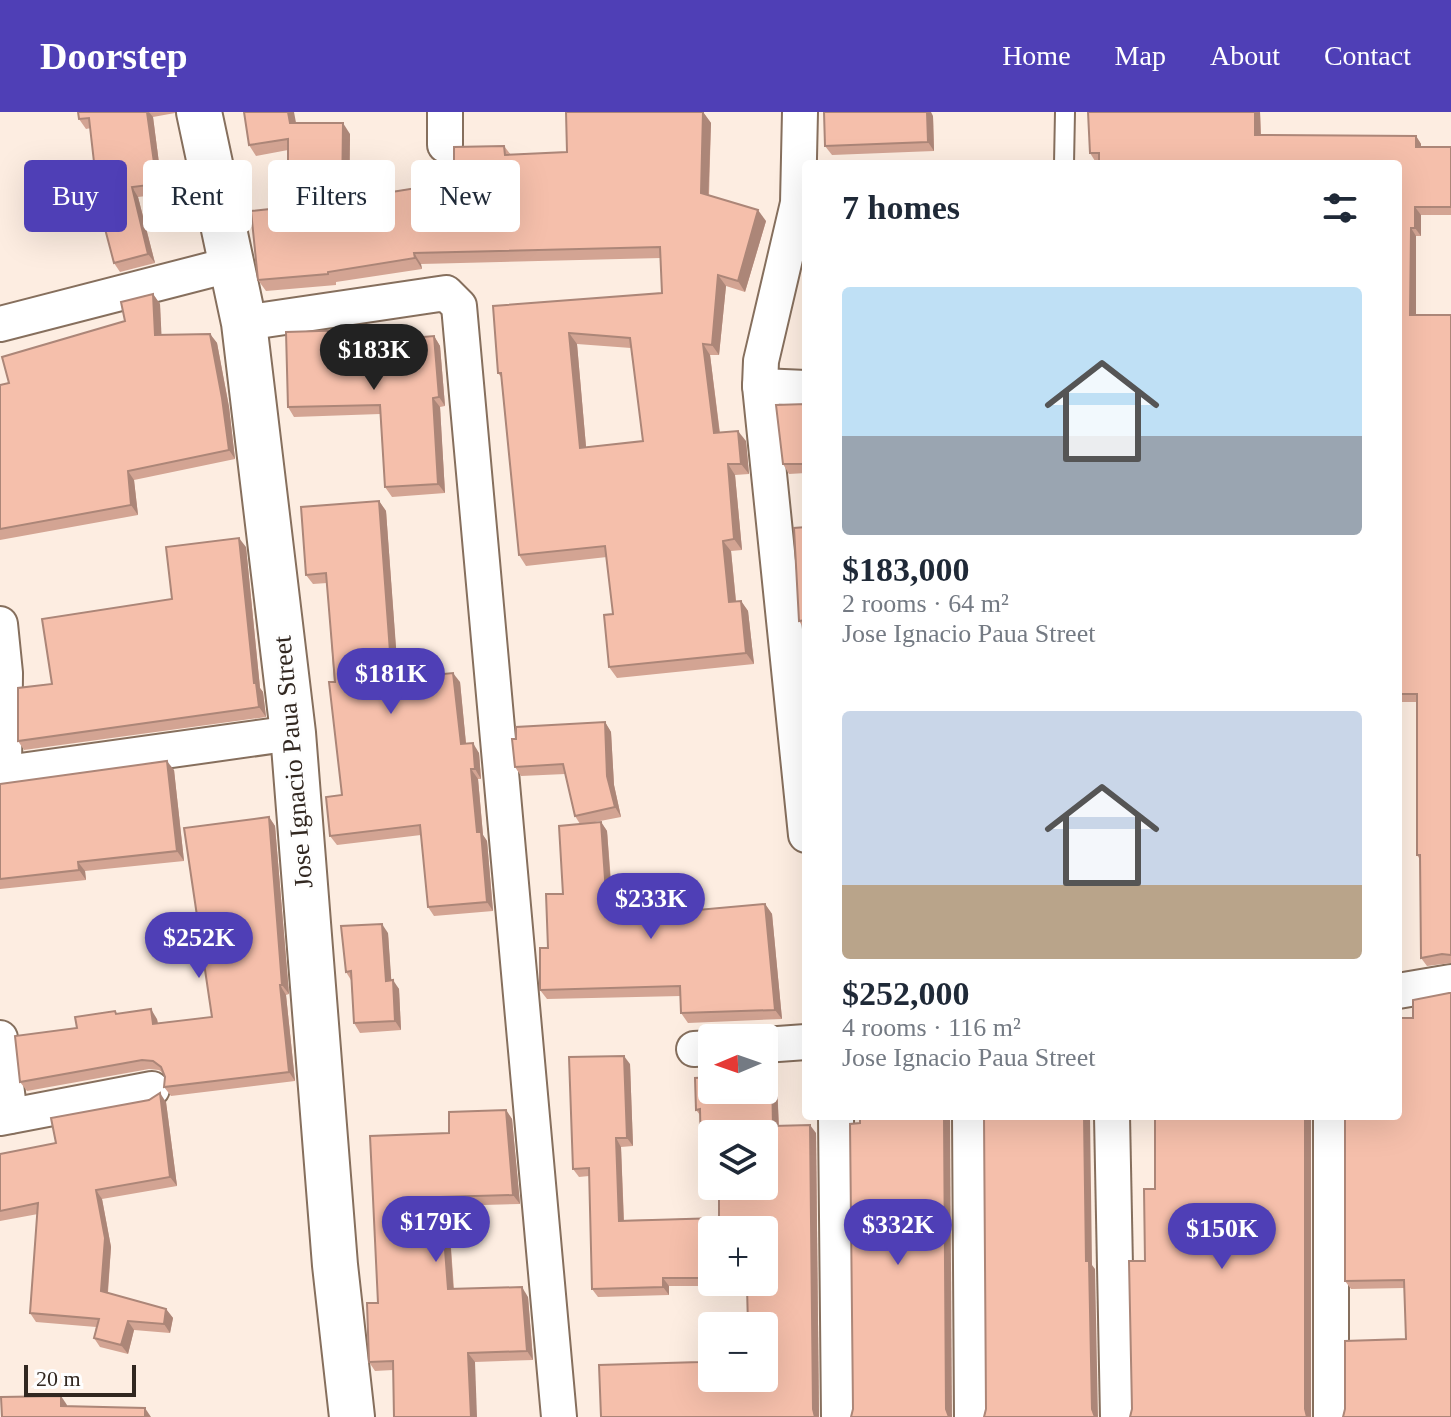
<!DOCTYPE html>
<meta charset="utf-8">
<style>
:root{--surface:#fff;--page:#f6f6f7;--text:#1f2937;--muted:#747a83;--accent:#4f3fb6}
body{margin:0;font-family:"Times New Roman",serif;background:var(--page);color:var(--text);height:100vh;display:flex;flex-direction:column;font-size:30px;white-space:nowrap}
*{box-sizing:border-box;margin:0}
p{font-size:26px;color:var(--muted)}
.icon{flex:none;width:44px;height:44px;fill:none;stroke:currentColor;stroke-width:2;stroke-linecap:round;stroke-linejoin:round}
.map{position:relative;flex:1;overflow:hidden}
.details{position:absolute;left:802px;top:48px;width:600px;height:960px;display:flex;flex-direction:column;background:var(--surface);border-radius:8px;box-shadow:0 8px 32px #0002}
.details>*{flex:none}
.hud{position:absolute;left:24px;top:48px;width:658px;height:72px;display:flex;gap:16px}
.needle{width:52px;rotate:268deg}
.controls{position:absolute;left:698px;top:912px;display:grid;gap:16px}
.controls a{display:grid;place-items:center;width:80px;height:80px;border-radius:8px;background:var(--surface);box-shadow:0 8px 32px #0002;font-size:40px}
.scale{position:absolute;left:24px;bottom:20px;width:112px;box-sizing:border-box;padding-left:8px;border:4px solid #312720;border-top:0;font-size:22px;line-height:28px;white-space:nowrap;color:#312720;-webkit-text-stroke:6px #fefefe;paint-order:stroke}
.price{position:absolute;translate:-50% -68px;padding:0 18px;border-radius:28px;background:var(--accent);color:#fff;font-size:26px;line-height:52px;filter:drop-shadow(0 2px 4px #0008)}
.price::after{content:'';position:absolute;left:50%;top:48px;width:24px;height:18px;margin-left:-12px;background:inherit;clip-path:polygon(0 0,100% 0,50% 100%)}
.price.selected{background:#222;color:#fff}
ul{padding:0;list-style:none}
li{display:grid;align-content:center;gap:16px;height:424px;padding:0 40px}
li span{display:grid;place-items:center;height:248px;border-radius:8px;color:#555}
li>.icon{margin-inline-start:auto}
span .icon{width:144px;height:144px;fill:#fffc;stroke-width:1}
li b{font-size:34px}
h2{display:flex;justify-content:space-between;align-items:center;height:96px;padding:0 40px;font-size:34px}
.chip{padding:0 28px;border-radius:8px;background:var(--surface);box-shadow:0 8px 32px #0002;font-size:28px;line-height:72px}
.chip.selected{background:var(--accent);color:#fff}
header{display:flex;align-items:center;gap:48px;box-sizing:border-box;height:112px;padding:0 40px;background:var(--accent);color:#fff}
header strong{font-size:38px}
nav{display:flex;gap:44px;margin-inline-start:auto;font-size:28px}
.map>svg:first-child{display:block}
.lines{fill:none;stroke-linecap:round;stroke-linejoin:round}
.lane-casing{stroke:#866f5d;stroke-width:22}
.street-casing{stroke:#866f5d;stroke-width:38}
.secondary-casing{stroke:#866f5d;stroke-width:48}
.lane{stroke:#fff;stroke-width:18}
.street{stroke:#fff;stroke-width:34}
.secondary{stroke:#fff;stroke-width:44}
.wall{fill:#d3a493;fill-rule:evenodd}
.shaded-wall{fill:#ac8678}
.building{fill:#f5bfab;stroke:#ac8678;stroke-width:2;fill-rule:evenodd}
.labels{text-anchor:middle;dominant-baseline:central;stroke-width:6;stroke-linejoin:round;paint-order:stroke}
.street-label{font-size:26px;fill:#312720;stroke:#fefefe}
</style>
<header>
<strong>Doorstep</strong>
<nav><a>Home</a><a>Map</a><a>About</a><a>Contact</a></nav>
</header>
<div class="map">
<svg width="1451" height="1305" viewBox="0 0 1451 1305">
<rect width="100%" height="100%" fill="#fdede1"/>
<g class="lines">
<!-- lane casing -->
<g class="lane-casing">
<path id="lane" d="M1064 52 1065 0"/>
</g>
<!-- street casing -->
<g class="street-casing">
<g id="street">
<path d="M800 0 798 91 761 249 760 274 806 723"/>
<path d="M445 33V0"/>
<path d="M244 211 446 181 459 194 559 1305"/>
<path d="M0 212 233 152"/>
<path d="M760 274 806 276"/>
<path d="M0 512 5 561 4 661"/>
<path d="M0 662 293 621"/>
<path d="M1398 879 1451 870"/>
<path d="M0 926 10 1004"/>
<path d="M764 933 806 930"/>
<path d="M694 937 712 936"/>
<path d="M836 1004 839 1305"/>
<path d="M970 1004 972 1305"/>
<path d="M1112 1004 1118 1305"/>
<path d="M1331 1004V1305"/>
<path d="M0 1006 152 977"/>
</g>
</g>
<!-- secondary casing -->
<g class="secondary-casing">
<path id="secondary" d="M199 0 244 211 293 621 335 1153 352 1305"/>
</g>
<!-- lane -->
<use href="#lane" class="lane"/>
<!-- street -->
<use href="#street" class="street"/>
<!-- secondary -->
<use href="#secondary" class="secondary"/>
</g>
<!-- wall -->
<g class="wall">
<path d="M78 0H175V1L153 5 163 82 138 85 155 151 120 160 114 151 91 16 86 17 79 7Z"/>
<path d="M703 0 711 11 709 84 766 109 745 180 726 174 719 243H710L720 321 746 329 749 362 735 363 742 438 731 439 736 489H741L748 499 754 552 617 566 609 555 613 502 607 445 526 454 519 443 501 265 498 261 493 194 662 181 661 146 421 152 422 157 336 170V173L266 179 258 168 288 95V38L256 44 249 33 296 11 350 22 349 86 454 70 504 34 511 43 567 40ZM577 232 631 236 643 329 586 335Z"/>
<path d="M1088 0H1260L1261 23 1416 24 1421 32V35H1451V103H1421V124H1416V203H1451V851L1427 854 1421 846V749L1417 743V590H1398V52L1095 49 1090 41Z"/>
<path d="M933 4 934 39 832 43 825 34Z"/>
<path d="M153 182 160 192 161 223 210 222 217 231 229 295 235 347 134 368 138 403 0 428V273L9 271 125 209Z"/>
<path d="M352 218 358 227V231L434 224 440 234 445 294 440 295 445 381 392 385 385 375 380 302 294 305 288 295Z"/>
<path d="M806 292V361L789 362 783 352Z"/>
<path d="M379 389 386 399 398 566 460 570 466 632 479 641 481 667H478L483 723 487 729 493 799 434 804 428 795 421 723 337 733 330 724 342 683 327 471 313 472 306 463Z"/>
<path d="M806 415V518H805L799 509Z"/>
<path d="M246 435 260 576 263 580 266 605 24 638 18 629 52 572Z"/>
<path d="M605 610 611 620 614 673 621 705 595 710H601L607 719 612 781 619 780 625 790 626 805 765 792 772 802 782 907 688 911 681 901V884L547 887 540 878 548 836 563 782 580 712 575 704 565 662 521 664 515 655Z"/>
<path d="M174 658 184 749 85 759 86 768 0 777V672Z"/>
<path d="M269 705 275 714 289 882 286 883 295 969 171 984 164 975 165 965 164 962 159 958 149 957 27 979 20 970 77 916 117 901 157 907 158 911 212 905Z"/>
<path d="M388 821 391 868 399 877 401 918 360 921 354 911 351 868 346 860Z"/>
<path d="M1413 906 1406 1227 1404 1176 1351 1177 1345 1169Z"/>
<path d="M630 952 633 1034 621 1035 624 1108 719 1106 764 1074 712 1022V1055H707L701 1047 700 1003 696 998 772 963 777 971 779 1014 816 1021 819 1305H601L764 1266 747 1183 728 1184 723 1174H669V1183L598 1185 592 1177 589 1064 579 1065 573 1057ZM712 1118 764 1170H712Z"/>
<path d="M166 990 177 1074 102 1087 111 1135 108 1181 166 1197 173 1206 170 1221 134 1218 128 1242 100 1235 94 1226 96 1215 36 1210 30 1201 38 1102 0 1109V1042L56 1031Z"/>
<path d="M506 998 512 1007 520 1092 448 1094 454 1177 528 1185 533 1248 475 1250 393 1258 375 1259 369 1250 378 1191 449 1021Z"/>
</g>
<!-- shaded-wall -->
<g class="shaded-wall">
<path d="M147 0H149L153 5 163 82 157 72Z"/>
<path d="M288 0H294L298 21 290 11Z"/>
<path d="M703 0 711 11 708 92 701 81Z"/>
<path d="M927 0H931L933 4 934 39 928 30Z"/>
<path d="M1255 0H1260L1261 31 1255 23Z"/>
<path d="M343 11 350 22 349 98 342 88Z"/>
<path d="M1416 24 1421 32V43L1416 35Z"/>
<path d="M132 75 138 85 155 151 148 142Z"/>
<path d="M1415 95 1421 103V124L1415 116Z"/>
<path d="M758 98 766 109 745 180 738 169Z"/>
<path d="M1411 116 1416 124V211L1410 203Z"/>
<path d="M414 141 421 152 422 157 415 146Z"/>
<path d="M718 163 726 174 719 243 712 233Z"/>
<path d="M153 182 160 192 162 233 155 223Z"/>
<path d="M352 218 358 227 359 240 352 231Z"/>
<path d="M569 221 577 232 587 346 580 336Z"/>
<path d="M210 222 217 231 229 295 235 347 229 338Z"/>
<path d="M434 224 440 234 445 294 439 285Z"/>
<path d="M703 232 710 243 721 332 714 321Z"/>
<path d="M433 286 440 295 445 381 438 372Z"/>
<path d="M738 319 746 329 749 362 741 352Z"/>
<path d="M728 352 735 363 742 438 734 427Z"/>
<path d="M128 359 134 368 138 403 131 393Z"/>
<path d="M379 389 386 399 399 576 392 567Z"/>
<path d="M239 426 246 435 260 576 263 580 266 605 259 595 254 571Z"/>
<path d="M723 429 731 439 737 501 729 490Z"/>
<path d="M741 489 748 499 754 552 746 541Z"/>
<path d="M453 561 460 570 467 642 461 632Z"/>
<path d="M605 610 611 620 614 673 621 705 615 695 607 664Z"/>
<path d="M473 631 479 641 481 667 475 657Z"/>
<path d="M167 649 174 658 184 749 177 739Z"/>
<path d="M471 657 478 667 483 723 487 729 493 799 487 790 477 720Z"/>
<path d="M269 705 275 714 289 882 282 873Z"/>
<path d="M601 710 607 719 612 790 606 781Z"/>
<path d="M78 750 85 759 86 768 79 758Z"/>
<path d="M619 780 625 790 626 815 620 805Z"/>
<path d="M765 792 772 802 782 907 775 898Z"/>
<path d="M382 812 388 821 392 878 386 869Z"/>
<path d="M393 868 399 877 401 918 395 909Z"/>
<path d="M280 873 286 883 295 969 289 960Z"/>
<path d="M151 897 157 907 159 921 153 912Z"/>
<path d="M624 944 630 952 633 1034 627 1026Z"/>
<path d="M772 963 777 971 779 1022 773 1014Z"/>
<path d="M160 981 166 990 177 1074 170 1065Z"/>
<path d="M506 998 512 1007 520 1092 513 1083Z"/>
<path d="M944 1004H950L952 1305H949L946 1297Z"/>
<path d="M1084 1004H1090L1092 1153 1095 1157 1098 1305H1095L1092 1297 1086 1149Z"/>
<path d="M1305 1004H1311V1305H1307L1305 1297Z"/>
<path d="M810 1013 816 1021 819 1305H815L813 1297Z"/>
<path d="M616 1026 621 1035 624 1117 619 1109Z"/>
<path d="M96 1078 102 1087 111 1135 107 1188 101 1179Z"/>
<path d="M441 1085 448 1094 454 1186 448 1177Z"/>
<path d="M663 1166 669 1174V1183L663 1175Z"/>
<path d="M522 1175 528 1185 533 1248 527 1239Z"/>
<path d="M166 1197 173 1206 170 1221 164 1212Z"/>
<path d="M128 1209 134 1218 128 1242 121 1233Z"/>
<path d="M468 1241 475 1250 477 1305H471Z"/>
<path d="M61 1284 67 1293V1304L61 1294Z"/>
<path d="M145 1296 151 1305H145Z"/>
</g>
<!-- building -->
<g class="building">
<path d="M78 0H147L157 72 132 75 148 142 114 151 99 94 89 6 79 7Z"/>
<path d="M244 0H288L290 11H343L342 88 454 70V35L504 34 505 43 567 40 566 0H703L701 81 758 98 738 169 718 163 712 233 703 232 714 321 738 319 741 352H728L734 427 723 429 729 490 741 489 746 541 609 555 604 503 613 502 605 434 519 443 501 261H498L493 194 662 181 660 135 414 141 415 146 328 160V162L258 168 251 99 288 95V27L249 33ZM569 221 630 226 643 329 580 336Z"/>
<path d="M824 0H927L928 30 825 34Z"/>
<path d="M1088 0H1255V23L1416 24V35H1451V95H1415V116H1411L1410 203H1451V843L1442 842 1421 846 1420 743H1417V582H1398V52H1099V41H1090Z"/>
<path d="M153 182 155 223 210 222 222 286 229 338 128 359 131 393 0 417V273L9 271 2 245 125 209 121 190Z"/>
<path d="M352 218V231L434 224 439 285 433 286 438 372 385 375 380 293 288 295 286 220Z"/>
<path d="M806 292V352H783L776 293Z"/>
<path d="M379 389 392 567 453 561 461 632 473 631 475 657H471L477 720H481L487 790 428 795 420 713 330 724 326 685 342 683 329 570H335L326 461 306 463 301 395Z"/>
<path d="M806 415V508L799 509 794 416Z"/>
<path d="M239 426 254 571H256L259 595 18 629V576L52 572 42 507 172 487 166 435Z"/>
<path d="M605 610 607 664 615 695 575 704 563 652 515 655 512 627H516V615Z"/>
<path d="M167 649 177 739 78 750 79 758 0 767V672Z"/>
<path d="M269 705 282 873H280L289 960 164 975 165 965 161 955 153 949 142 948 20 970 15 924 77 916 75 905 115 899 116 902 151 897 153 912 212 905 184 716Z"/>
<path d="M601 710 606 781 619 780 620 805 765 792 775 898 681 901 680 874 540 878V836H548L546 782H563L559 714Z"/>
<path d="M382 812 386 869 393 868 395 909 354 911 351 859 346 860 341 814Z"/>
<path d="M1449 881H1451V1305H1343L1345 1297V1229L1406 1227 1404 1168 1345 1169V1004H1398V906H1413V888Z"/>
<path d="M624 944 627 1026H616L619 1109 719 1106V1074H764V1022H712V1046L701 1047 700 997 696 998 695 966 712 965V978H764V963H772L773 1014 810 1013 813 1297 815 1305H601L599 1253 700 1250V1235L712 1234V1266H764V1214H748L747 1175 723 1176V1170H764V1118H712V1166H663V1175L592 1177 589 1056 573 1057 569 945Z"/>
<path d="M160 981 170 1065 96 1078 105 1126 101 1179 166 1197 164 1212 128 1209 121 1233 94 1226 99 1207 30 1201 38 1091 0 1099V1042L56 1031 51 1006 149 988Z"/>
<path d="M506 998 513 1083 441 1085 448 1177 522 1175 527 1239 468 1241 471 1305H394L393 1249 369 1250 367 1191H378L370 1024 449 1021V1000Z"/>
<path d="M860 1004H944L946 1297 949 1305H851L853 1297 850 1012 860 1011Z"/>
<path d="M984 1004H1084L1086 1149H1089L1092 1297 1095 1305H984L986 1297Z"/>
<path d="M1155 1004H1305V1297L1307 1305H1130L1132 1297 1129 1149H1145L1144 1077H1155Z"/>
<path d="M61 1284V1294L145 1296V1305H2L1 1285Z"/>
</g>
<g class="labels">
<!-- street labels -->
<g class="street-label">
<text transform="translate(293 650) rotate(-95)">Jose Ignacio Paua Street</text>
</g>
</g>
</svg>
<div class="controls">
<a><svg class="needle" viewBox="-14 -14 28 28"><path d="M0-13l5 13h-10z" fill="#e53935"/><path d="M0 13l5-13h-10z" fill="#747a83"/></svg></a>
<a><svg class="icon" aria-label="layers" viewBox="0 0 24 24"><path d="M12 4l9 5-9 5-9-5zM3 14l9 5 9-5"/></svg></a>
<a>+</a>
<a>−</a>
</div>
<div class="scale">20 m</div>
<b class="price selected" style="left:374px;top:280px">$183K</b>
<b class="price" style="left:391px;top:604px">$181K</b>
<b class="price" style="left:651px;top:829px">$233K</b>
<b class="price" style="left:199px;top:868px">$252K</b>
<b class="price" style="left:436px;top:1152px">$179K</b>
<b class="price" style="left:898px;top:1155px">$332K</b>
<b class="price" style="left:1222px;top:1159px">$150K</b>
<div class="hud">
<a class="chip selected">Buy</a>
<a class="chip">Rent</a>
<a class="chip">Filters</a>
<a class="chip">New</a>
</div>
<section class="details">
<h2>7 homes<svg class="icon" aria-label="filters" viewBox="0 0 24 24"><path d="M4 7h16M4 17h16"/><circle cx="9" cy="7" r="2"/><circle cx="15" cy="17" r="2"/></svg></h2>
<ul>
<li><span style="background:linear-gradient(#bfe0f5 60%,#9aa5b1 0)"><svg class="icon" aria-label="home" viewBox="0 0 24 24"><path d="M3 11l9-7 9 7M6 9v11h12V9"/></svg></span><div><b>$183,000</b><p>2 rooms · 64 m²</p><p>Jose Ignacio Paua Street</p></div></li>
<li><span style="background:linear-gradient(#c9d6e8 70%,#b9a48a 0)"><svg class="icon" aria-label="home" viewBox="0 0 24 24"><path d="M3 11l9-7 9 7M6 9v11h12V9"/></svg></span><div><b>$252,000</b><p>4 rooms · 116 m²</p><p>Jose Ignacio Paua Street</p></div></li>
</ul>
</section>
</div>
